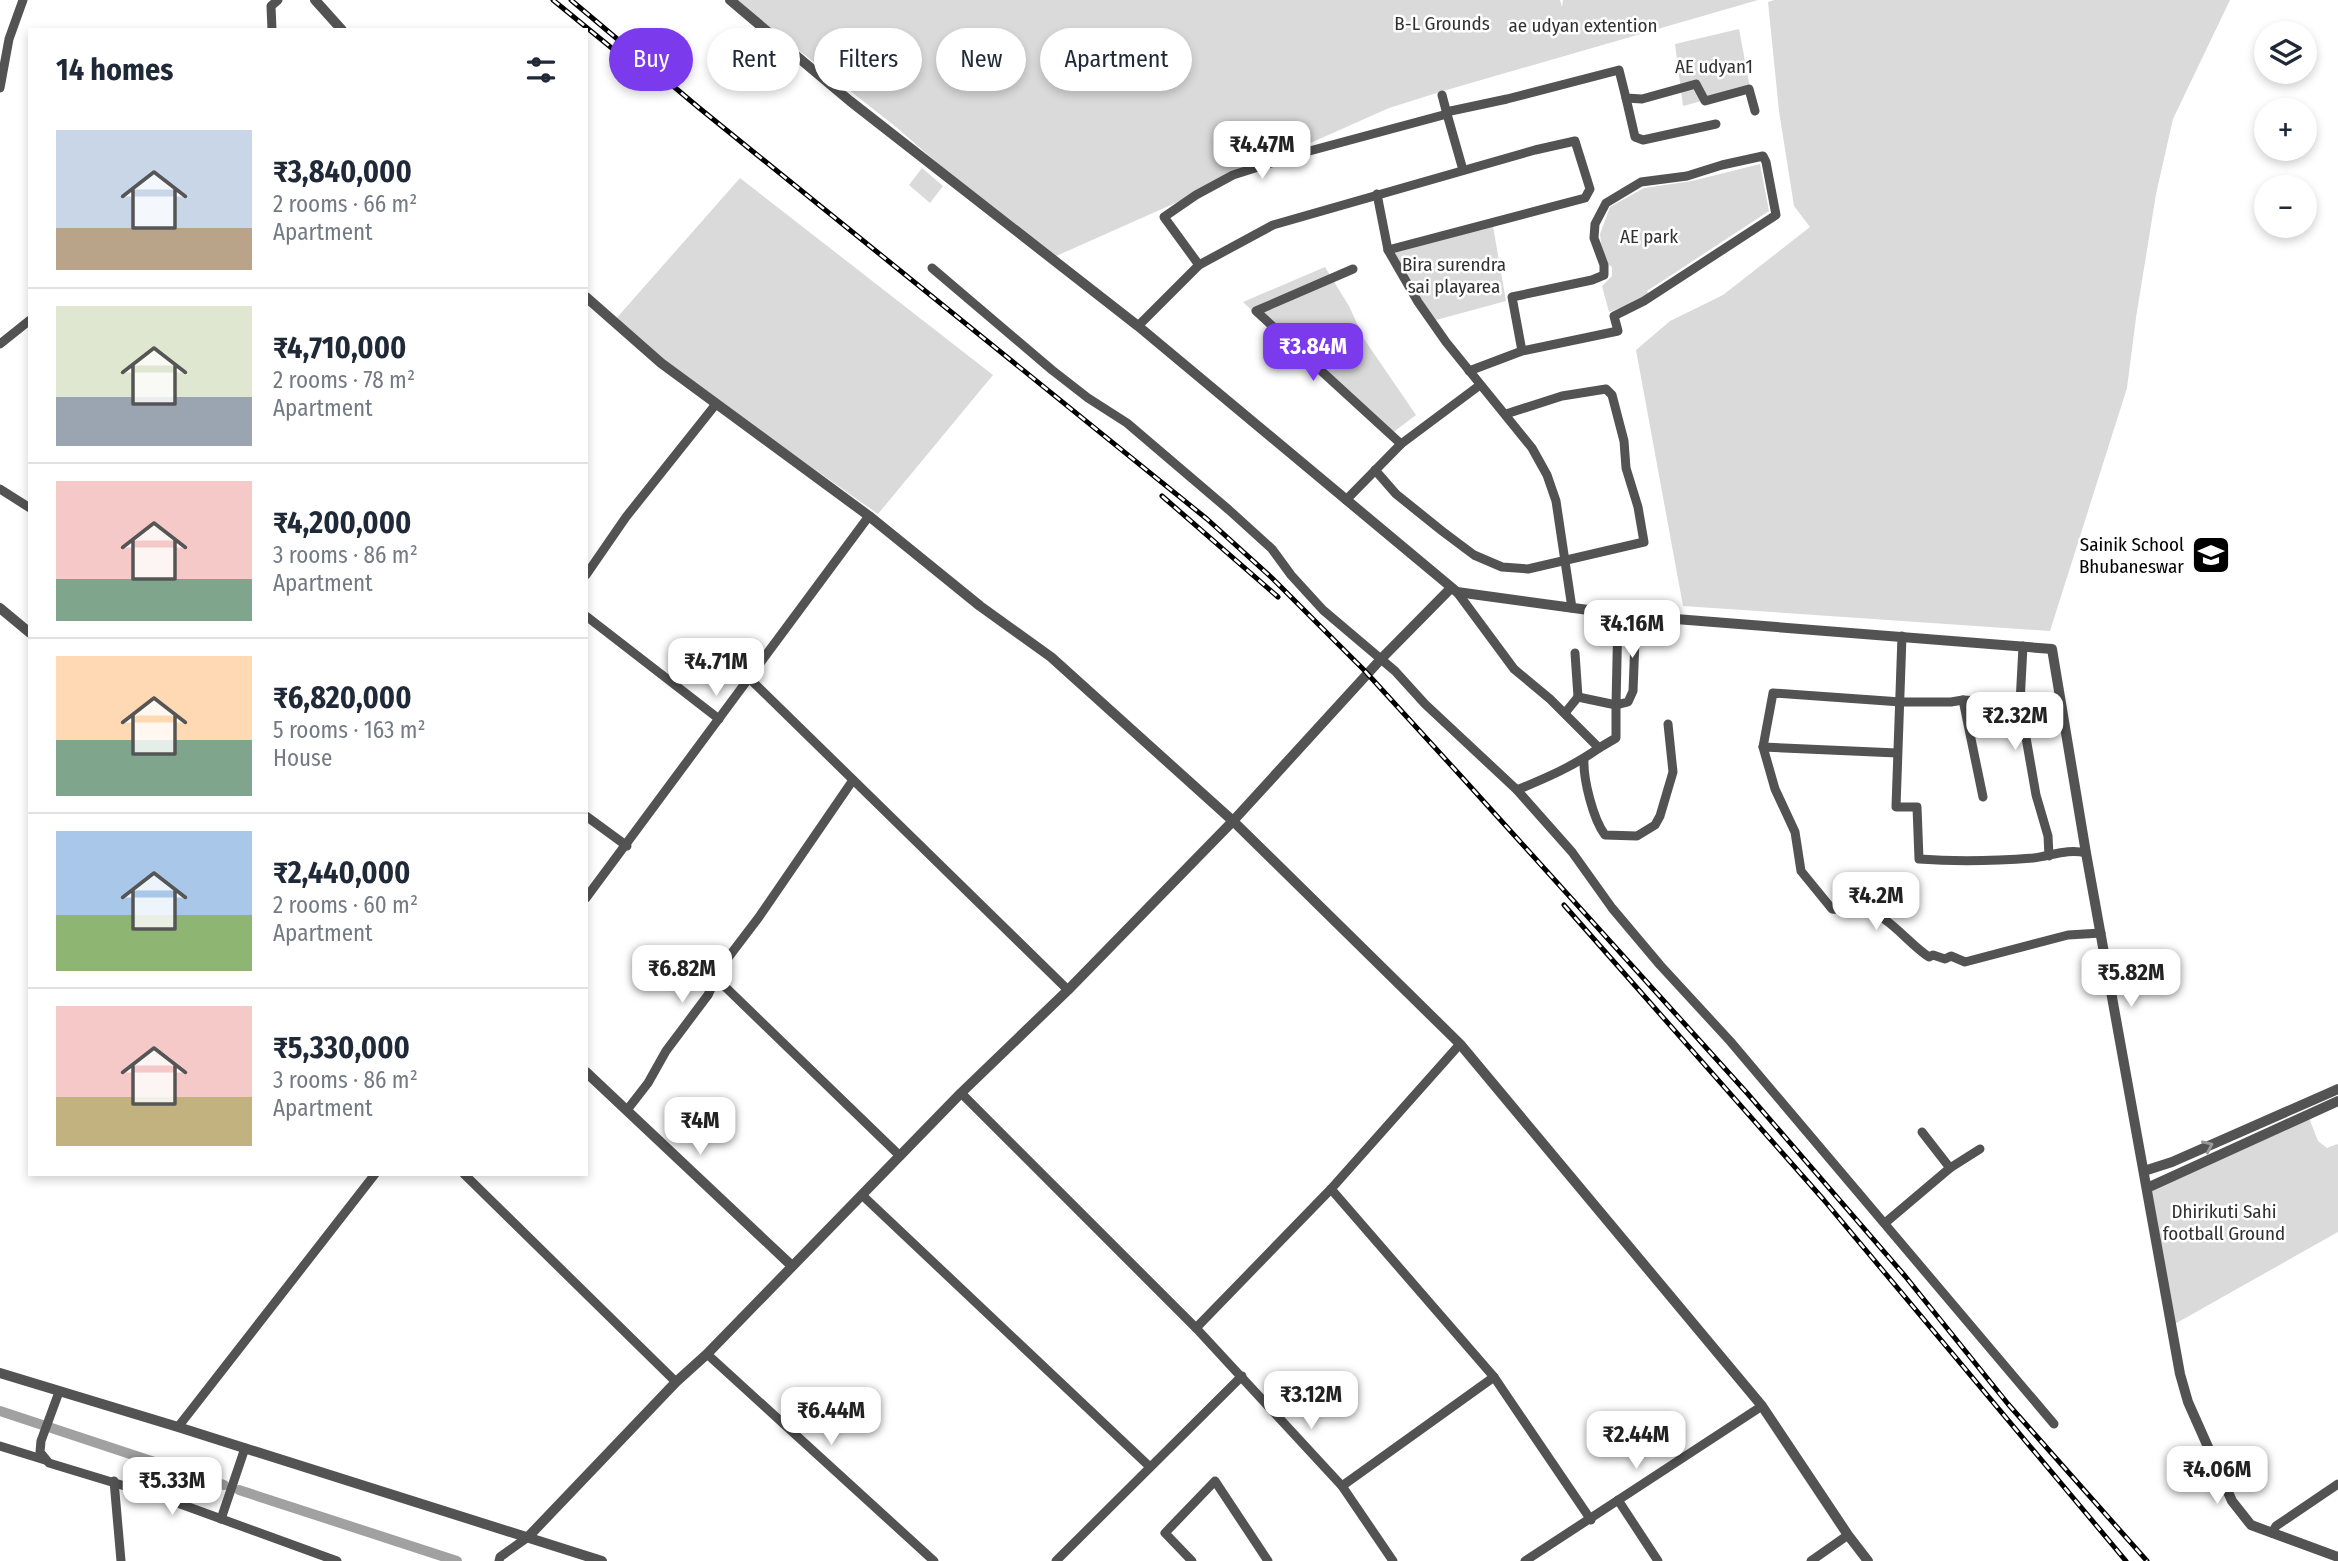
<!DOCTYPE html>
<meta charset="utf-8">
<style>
:root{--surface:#fff;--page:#f2f2f3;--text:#1f2937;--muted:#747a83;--line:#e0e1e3;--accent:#7c3aed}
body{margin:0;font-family:"Fira Sans Condensed",sans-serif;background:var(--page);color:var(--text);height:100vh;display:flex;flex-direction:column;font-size:26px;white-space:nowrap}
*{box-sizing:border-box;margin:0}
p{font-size:23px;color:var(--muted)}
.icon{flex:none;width:38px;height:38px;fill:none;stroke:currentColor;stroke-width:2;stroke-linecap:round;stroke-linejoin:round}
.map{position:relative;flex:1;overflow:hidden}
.panel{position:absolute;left:28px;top:28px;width:560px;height:1148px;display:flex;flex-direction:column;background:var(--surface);border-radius:0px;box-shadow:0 4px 10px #0003}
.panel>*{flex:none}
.banner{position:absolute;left:609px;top:28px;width:665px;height:63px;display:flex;gap:14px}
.fabs{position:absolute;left:2254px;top:21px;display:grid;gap:14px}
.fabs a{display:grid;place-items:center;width:63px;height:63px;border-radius:50%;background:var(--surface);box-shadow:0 4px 10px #0003;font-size:35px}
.price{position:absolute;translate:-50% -60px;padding:0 16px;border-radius:14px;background:#fff;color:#222;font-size:23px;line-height:46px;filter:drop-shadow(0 2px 4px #0008)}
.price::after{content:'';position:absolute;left:50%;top:42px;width:21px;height:16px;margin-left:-10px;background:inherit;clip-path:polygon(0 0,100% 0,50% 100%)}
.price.active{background:var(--accent);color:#fff}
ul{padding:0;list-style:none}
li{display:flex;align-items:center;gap:21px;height:175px;padding:0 28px}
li+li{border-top:2px solid var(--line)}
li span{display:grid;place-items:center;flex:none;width:196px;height:140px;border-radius:0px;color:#555}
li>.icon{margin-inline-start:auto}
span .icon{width:84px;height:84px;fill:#fffc;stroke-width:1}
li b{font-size:30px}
h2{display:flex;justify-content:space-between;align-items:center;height:84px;padding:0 28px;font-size:30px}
.tag{padding:0 24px;border-radius:32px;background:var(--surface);box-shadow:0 4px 10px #0003;font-size:24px;line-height:63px}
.tag.active{background:var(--accent);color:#fff}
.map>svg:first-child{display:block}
.green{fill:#dadada}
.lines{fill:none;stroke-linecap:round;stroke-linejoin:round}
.canal{stroke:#a1a1a1;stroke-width:10}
.minor{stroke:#535353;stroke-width:9}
.tertiary{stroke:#535353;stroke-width:10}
.rail-casing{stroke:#000;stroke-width:5}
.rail{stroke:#fff;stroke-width:2.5;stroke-dasharray:8;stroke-linecap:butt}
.oneway{stroke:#989898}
.labels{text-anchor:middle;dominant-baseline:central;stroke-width:5;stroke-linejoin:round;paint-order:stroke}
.park-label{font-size:19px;fill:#313131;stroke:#fff}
.poi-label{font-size:19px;fill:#000;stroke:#fff;text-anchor:end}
</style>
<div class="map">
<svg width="2338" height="1561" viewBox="0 0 2338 1561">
<rect width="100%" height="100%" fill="#fff"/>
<!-- green -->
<g class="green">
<path d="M735 0H1560L1562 7 1563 0H1758L1440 92 1389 108 1054 257 975 196 896 127Z"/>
<path d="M1774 0H2230L2173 119 2156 194 2136 318 2127 388 2050 631 1683 606 1636 350 1670 321 1723 295 1810 227 1794 206 1779 111 1768 2Z"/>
<path d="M1739 29 1750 88 1683 106 1675 44Z"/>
<path d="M1760 164 1769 211 1647 291 1650 297 1609 312 1602 286 1612 276V267L1603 260 1600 234 1610 207 1644 188 1692 181Z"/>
<path d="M922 168 943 186 930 203 909 185Z"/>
<path d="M740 178 993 375 878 514 668 366 614 321Z"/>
<path d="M1493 226 1506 301 1436 320 1421 300 1394 253Z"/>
<path d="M1325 267 1349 306 1364 339 1416 415 1387 437 1314 371 1243 302Z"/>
<path d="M2307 1113 2318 1141 2327 1148 2337 1144 2338 1145V1232L2173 1325 2150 1181Z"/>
</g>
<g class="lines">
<!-- canal -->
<g class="canal">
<path d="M0 1411 224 1485"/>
<path d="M239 1490 457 1561"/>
</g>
<!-- minor -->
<g class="minor">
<path d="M272 30 271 6 278 0"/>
<path d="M0 88 9 39 23 0"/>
<path d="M1626 98 1635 137 1643 140 1716 124"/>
<path d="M1446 112 1507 99 1619 70 1626 98 1642 99 1696 84 1705 101 1749 89 1755 111"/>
<path d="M1447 114 1463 170"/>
<path d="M1377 194 1388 250 1418 302 1446 342 1532 448 1547 475 1556 501 1572 608"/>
<path d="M1199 265 1273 225 1535 150 1575 141 1590 189 1585 198 1388 250"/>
<path d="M932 268 1052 370 1088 398 1127 423 1229 510 1272 549 1291 575 1323 610 1395 671 1425 704 1517 790C1546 778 1574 766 1599 748L1550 699 1514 669 1457 592"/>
<path d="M1353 269 1256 311 1401 444 1480 385"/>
<path d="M1138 326 1199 265 1164 217 1196 195 1233 175 1302 153 1447 114 1442 95"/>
<path d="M0 344 30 320"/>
<path d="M1469 371 1522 351 1618 331 1614 316 1644 301 1776 215 1766 162 1763 156 1722 165 1687 176 1641 182 1606 203 1595 224 1594 238 1604 265V275L1592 280 1512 297 1522 351"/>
<path d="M1375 470 1396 494 1442 531 1474 555 1502 567 1528 569 1644 542 1638 507 1626 468 1624 441 1612 395 1606 389 1562 396 1506 414"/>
<path d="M0 489 30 508"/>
<path d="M1346 500 1401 444"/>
<path d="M586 575 626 517 716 404"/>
<path d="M1618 614 1616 705 1628 702 1633 691 1635 640"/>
<path d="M586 616 719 719"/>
<path d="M1902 636 1896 807H1917L1919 859C1958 862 1995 861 2033 858 2051 856 2068 848 2086 853"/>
<path d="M2023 646 2020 703 2036 795 2048 836 2049 856"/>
<path d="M1575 653 1578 697 1616 705V738L1599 748"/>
<path d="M749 678 1068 990"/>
<path d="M1963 700 2020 703"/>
<path d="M1565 713 1578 697"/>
<path d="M1763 747 1775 789 1795 832 1801 871 1832 909C1841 910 1851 907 1860 909 1888 913 1906 942 1929 957L1933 955 1945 959 1951 956 1965 962 2068 935 2101 933"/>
<path d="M1897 753 1763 747 1773 693 1901 702H1951L1963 700 1983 797"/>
<path d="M1584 759C1583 779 1593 819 1605 835L1637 836 1655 825 1660 816 1673 772 1668 724"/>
<path d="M1517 790 1572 852 1612 908 1660 965 1730 1041 2054 1424"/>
<path d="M586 816 627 846"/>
<path d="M586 898 869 516"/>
<path d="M716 978 900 1156"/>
<path d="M961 1093 1196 1328 1331 1189 1494 1377 1591 1520"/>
<path d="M627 1110 648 1083 666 1051 708 995 721 967 759 917 853 780"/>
<path d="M1922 1132 1950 1168"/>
<path d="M464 1174 676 1382"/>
<path d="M1331 1189 1460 1044"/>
<path d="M862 1195 1150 1467"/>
<path d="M1885 1223 1950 1168 1980 1149"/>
<path d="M1196 1328 1342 1486 1393 1561"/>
<path d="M707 1354 934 1561"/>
<path d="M59 1392 41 1441 40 1452 49 1463 161 1497 337 1561"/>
<path d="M178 1427 375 1174"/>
<path d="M0 1446 45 1460"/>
<path d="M114 1481 121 1561"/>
<path d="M1342 1486 1494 1377"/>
<path d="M1618 1500 1658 1561"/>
<path d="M221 1519 245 1448"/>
<path d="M2272 1533 2276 1526 2338 1484"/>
<path d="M499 1561 500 1557 528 1537"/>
<path d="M1056 1561 1242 1376"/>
<path d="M1192 1561 1165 1533 1215 1481 1268 1561"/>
<path d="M1525 1561 1762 1406"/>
<path d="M1811 1561 1848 1535"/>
</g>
<!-- tertiary -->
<g class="tertiary">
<path d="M315 0 342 30"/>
<path d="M730 0 850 101 1138 326 1457 592 1625 615 2052 649 2086 853 2180 1374 2188 1402 2232 1501 2251 1525 2338 1557"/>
<path d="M586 297 661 363 869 516 980 606 1051 657 1233 821 1460 1044 1762 1406 1848 1535 1868 1561"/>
<path d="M0 608 30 633"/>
<path d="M586 1072 792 1266"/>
<path d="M2144 1171 2172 1162 2338 1089"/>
<path d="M2147 1188 2338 1101"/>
<path d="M0 1373 178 1427 602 1561"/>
<path d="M528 1537 676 1382 707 1354 961 1093 1068 990 1233 821 1381 659 1451 588"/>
</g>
<!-- rail casing -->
<g class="rail-casing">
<g id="rail">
<path d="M553 0 630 63"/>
<path d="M571 0 698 107 1207 519 1272 578 1364 670 1459 774 1747 1093 1905 1276 2008 1404 2147 1561"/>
<path d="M1162 496 1278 597"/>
<path d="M1564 905 1823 1199 2126 1561"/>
</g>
</g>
<!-- rail -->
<use href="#rail" class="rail"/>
</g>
<!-- one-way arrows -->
<defs><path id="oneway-chevron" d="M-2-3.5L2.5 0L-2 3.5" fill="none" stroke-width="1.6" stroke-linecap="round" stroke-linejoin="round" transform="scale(1.75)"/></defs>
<use class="oneway" href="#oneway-chevron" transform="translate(2208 1146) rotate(-24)"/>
<!-- icons -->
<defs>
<g id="school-square" transform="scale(2.0125)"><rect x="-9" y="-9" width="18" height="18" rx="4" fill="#000" stroke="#fff"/><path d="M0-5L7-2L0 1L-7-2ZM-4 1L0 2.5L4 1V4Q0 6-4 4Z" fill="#fff"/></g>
</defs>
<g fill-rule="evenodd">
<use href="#school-square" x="2211" y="555"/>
</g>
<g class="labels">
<!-- park labels -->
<g class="park-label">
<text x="1442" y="23">B-L Grounds</text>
<text x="1583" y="25">ae udyan extention</text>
<text x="1714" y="66">AE udyan1</text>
<text x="1649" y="236">AE park</text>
<text x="1454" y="264">Bira surendra<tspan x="1454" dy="22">sai playarea</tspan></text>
<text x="2224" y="1211">Dhirikuti Sahi<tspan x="2224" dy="22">football Ground</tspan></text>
</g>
<!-- poi labels -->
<g class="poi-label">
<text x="2184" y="544">Sainik School<tspan x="2184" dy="22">Bhubaneswar</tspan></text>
</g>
</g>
</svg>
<div class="fabs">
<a><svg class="icon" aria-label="layers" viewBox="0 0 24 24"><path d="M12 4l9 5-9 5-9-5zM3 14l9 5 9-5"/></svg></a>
<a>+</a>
<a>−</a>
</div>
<b class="price" style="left:1262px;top:181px">₹4.47M</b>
<b class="price active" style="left:1313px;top:383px">₹3.84M</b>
<b class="price" style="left:1632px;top:660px">₹4.16M</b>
<b class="price" style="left:716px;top:698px">₹4.71M</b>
<b class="price" style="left:2015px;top:752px">₹2.32M</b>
<b class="price" style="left:1876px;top:932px">₹4.2M</b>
<b class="price" style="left:682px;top:1005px">₹6.82M</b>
<b class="price" style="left:2131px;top:1009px">₹5.82M</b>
<b class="price" style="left:700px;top:1157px">₹4M</b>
<b class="price" style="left:1311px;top:1431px">₹3.12M</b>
<b class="price" style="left:831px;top:1447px">₹6.44M</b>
<b class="price" style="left:1636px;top:1471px">₹2.44M</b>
<b class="price" style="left:2217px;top:1506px">₹4.06M</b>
<b class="price" style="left:172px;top:1517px">₹5.33M</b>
<div class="banner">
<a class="tag active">Buy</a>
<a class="tag">Rent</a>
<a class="tag">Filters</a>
<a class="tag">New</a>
<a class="tag">Apartment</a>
</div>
<section class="panel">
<h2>14 homes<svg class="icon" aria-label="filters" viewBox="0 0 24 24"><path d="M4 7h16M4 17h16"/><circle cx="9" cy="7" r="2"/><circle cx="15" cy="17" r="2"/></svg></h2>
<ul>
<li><span style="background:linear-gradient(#c9d6e8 70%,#b9a48a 0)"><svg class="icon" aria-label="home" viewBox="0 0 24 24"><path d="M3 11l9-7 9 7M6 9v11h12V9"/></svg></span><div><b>₹3,840,000</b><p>2 rooms · 66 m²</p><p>Apartment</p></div></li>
<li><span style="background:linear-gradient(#dfe7d0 65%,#9aa5b1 0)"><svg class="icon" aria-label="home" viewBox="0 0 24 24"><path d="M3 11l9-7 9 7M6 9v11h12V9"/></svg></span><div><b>₹4,710,000</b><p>2 rooms · 78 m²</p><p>Apartment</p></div></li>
<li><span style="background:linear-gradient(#f6c9c9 70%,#7fa58c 0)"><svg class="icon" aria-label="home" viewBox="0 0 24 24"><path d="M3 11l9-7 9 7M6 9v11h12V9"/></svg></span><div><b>₹4,200,000</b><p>3 rooms · 86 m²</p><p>Apartment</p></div></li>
<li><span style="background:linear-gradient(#ffd9b3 60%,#7fa58c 0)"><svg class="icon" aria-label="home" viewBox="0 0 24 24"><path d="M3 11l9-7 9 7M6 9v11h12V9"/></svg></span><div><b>₹6,820,000</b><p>5 rooms · 163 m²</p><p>House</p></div></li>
<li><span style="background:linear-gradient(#a9c7e8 60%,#8fb573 0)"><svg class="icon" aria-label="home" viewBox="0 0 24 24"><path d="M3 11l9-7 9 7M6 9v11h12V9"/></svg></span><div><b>₹2,440,000</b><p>2 rooms · 60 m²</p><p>Apartment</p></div></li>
<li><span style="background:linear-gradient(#f6c9c9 65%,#c2b280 0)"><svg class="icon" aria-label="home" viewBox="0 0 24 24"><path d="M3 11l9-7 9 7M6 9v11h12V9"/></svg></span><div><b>₹5,330,000</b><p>3 rooms · 86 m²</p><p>Apartment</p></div></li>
</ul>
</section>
</div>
